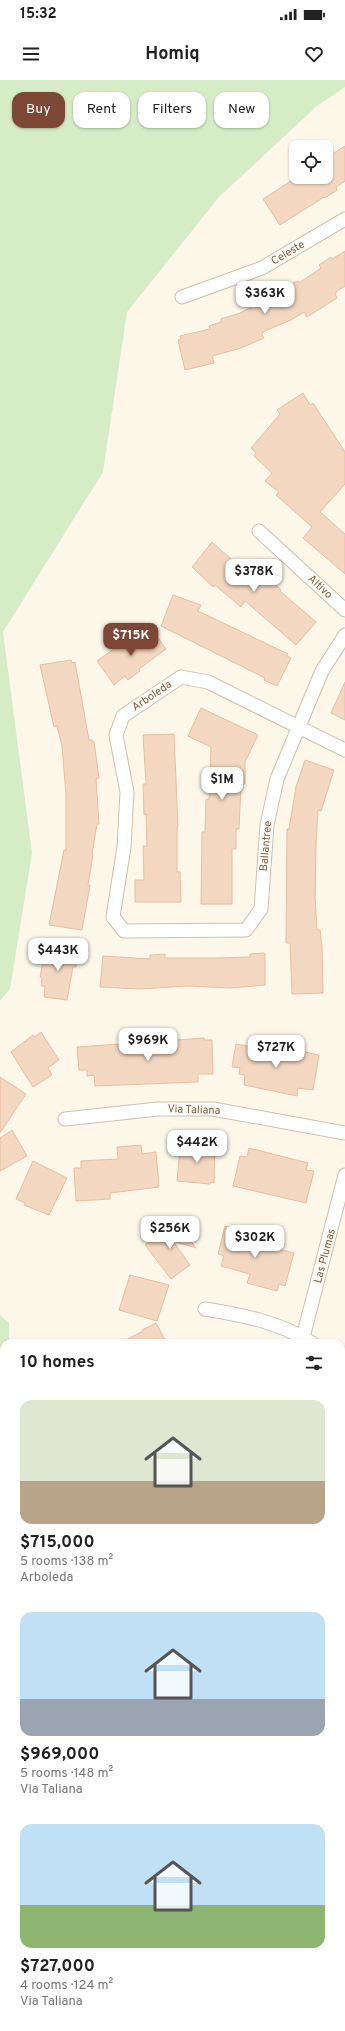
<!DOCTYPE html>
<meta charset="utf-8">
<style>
:root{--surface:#fff;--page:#f6f6f6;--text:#222;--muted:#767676;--accent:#7c4735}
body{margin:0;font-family:Overpass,sans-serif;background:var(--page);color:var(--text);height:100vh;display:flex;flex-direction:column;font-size:15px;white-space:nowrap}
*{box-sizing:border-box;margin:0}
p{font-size:13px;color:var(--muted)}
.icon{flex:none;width:22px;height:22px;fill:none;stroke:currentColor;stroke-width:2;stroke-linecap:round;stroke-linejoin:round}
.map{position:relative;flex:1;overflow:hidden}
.drawer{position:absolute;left:0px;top:1259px;width:345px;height:692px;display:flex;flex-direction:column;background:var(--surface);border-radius:12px 12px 0 0;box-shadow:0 1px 3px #0004}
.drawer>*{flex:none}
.guide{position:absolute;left:12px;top:12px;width:321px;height:36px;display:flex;gap:8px}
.tools{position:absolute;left:289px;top:60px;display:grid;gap:8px}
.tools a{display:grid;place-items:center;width:44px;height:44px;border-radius:8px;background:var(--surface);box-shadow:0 1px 3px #0004;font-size:20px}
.price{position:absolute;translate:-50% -34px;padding:0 9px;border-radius:8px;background:#fff;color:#222;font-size:13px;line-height:26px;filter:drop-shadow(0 1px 2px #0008)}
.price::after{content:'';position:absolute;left:50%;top:24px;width:12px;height:9px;margin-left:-6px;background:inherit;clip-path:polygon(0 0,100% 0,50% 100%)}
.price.on{background:var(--accent);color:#fff}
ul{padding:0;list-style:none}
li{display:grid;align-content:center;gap:8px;height:212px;padding:0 20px}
li span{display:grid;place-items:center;height:124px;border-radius:12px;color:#555}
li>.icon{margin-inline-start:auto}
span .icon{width:72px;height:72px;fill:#fffc;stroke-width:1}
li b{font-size:17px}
h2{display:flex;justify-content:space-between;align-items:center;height:48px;padding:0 20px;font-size:17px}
.chip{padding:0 14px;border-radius:12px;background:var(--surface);box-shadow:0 1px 3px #0004;font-size:14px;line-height:36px}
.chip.on{background:var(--accent);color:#fff}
.status{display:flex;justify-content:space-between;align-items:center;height:28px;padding:0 20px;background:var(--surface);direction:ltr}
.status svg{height:11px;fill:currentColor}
header{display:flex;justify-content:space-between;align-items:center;height:52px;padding:0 20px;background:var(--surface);font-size:18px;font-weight:700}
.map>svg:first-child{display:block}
.green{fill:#d5ecc7}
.building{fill:#f4d7c1;stroke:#e7bea0}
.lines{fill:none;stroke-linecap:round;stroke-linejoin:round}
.street-casing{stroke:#d1bfae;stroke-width:15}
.street{stroke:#fff;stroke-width:13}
.labels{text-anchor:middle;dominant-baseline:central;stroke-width:3.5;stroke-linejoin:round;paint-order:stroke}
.street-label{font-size:11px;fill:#7a5e4b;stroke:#fffaf1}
</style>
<div class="status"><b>15:32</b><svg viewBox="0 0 49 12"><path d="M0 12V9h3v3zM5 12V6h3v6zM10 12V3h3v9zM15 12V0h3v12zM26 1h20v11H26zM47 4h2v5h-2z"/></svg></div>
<header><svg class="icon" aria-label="menu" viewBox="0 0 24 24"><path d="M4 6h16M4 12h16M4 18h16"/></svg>Homiq<svg class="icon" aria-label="heart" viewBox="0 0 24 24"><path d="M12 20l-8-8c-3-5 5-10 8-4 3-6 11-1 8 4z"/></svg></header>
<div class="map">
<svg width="345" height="1951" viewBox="0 0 345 1951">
<rect width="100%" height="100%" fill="#fdf7ea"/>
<!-- green -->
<g class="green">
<path d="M0 0H345V7L316 27 219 117 127 232 103 392 3 552 32 773 10 909 0 921Z"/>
<path d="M0 1235 9 1243V1263H4V1947H341V1494L345 1497V1951H0Z"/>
</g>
<!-- building -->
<g class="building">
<path d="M345 66V101L336 107 337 110 325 118 324 117 280 145 263 119 297 97H326V78Z"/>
<path d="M345 171V206L337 211 335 214 337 218 307 237 304 232 291 240 265 251 262 254 264 258 241 268 212 276 214 283 185 290 178 260 181 259 180 256 210 249 209 246 221 242V239L240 233 252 227 251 224 253 221 298 201 299 203 321 188 319 185 331 177 332 179Z"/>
<path d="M303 313 310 325 313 323 345 372V404L320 432 345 454V494L303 458 312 447 276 415 279 412 265 401 272 393 254 376 256 373 251 368 280 334 277 330Z"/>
<path d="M212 462 248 494 251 491 266 504 270 499 281 510 280 511 316 542 296 565 245 521 241 527 215 505 213 507 192 487Z"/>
<path d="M173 515 201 525 198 531 288 574 287 576 291 578 277 606 264 600 265 598 161 546Z"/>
<path d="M141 552 149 562 154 552 166 569 139 589 140 591 128 600 125 596 114 605 97 581 132 556 133 558Z"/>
<path d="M71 580 72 583 75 582 89 660H92L94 662 99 698 96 699 99 744H97L92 774H93L88 805H90L82 850 49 845 64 770H66V715L62 666 57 646 54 647 40 585Z"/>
<path d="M345 602V640L331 633Z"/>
<path d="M201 628 258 655 245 682V704H241L239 749H236V769H232V824H201L202 752H205L206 719H209L211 667 188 656Z"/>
<path d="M174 654 178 747H177V792H180L181 822H135V800H144L143 766H147L146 734 144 735 143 704H146L143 655Z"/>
<path d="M305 680 334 690 321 731 318 730 316 765 315 817 317 850H320L322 866 323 913 292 914 290 863H286L287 749H289L296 707Z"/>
<path d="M46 865 78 873 76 887H73L67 920 44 917 45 906H41L42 897H40Z"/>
<path d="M265 873V905L231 908 187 906 141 909 100 907 103 876 150 879V875L165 874V878H217L250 877V874Z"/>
<path d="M41 952 59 980 48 988 52 995 33 1007 11 972 33 955 34 957Z"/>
<path d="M204 958V960H212L213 994H198V1002L95 1006 94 995 87 996V990H79L77 967Z"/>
<path d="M236 964 280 972V969H291L319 975 313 1010 298 1008 297 1016 244 1005 245 995 239 994 240 988 232 987Z"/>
<path d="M0 997 26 1014 0 1053Z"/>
<path d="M12 1050 27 1076 0 1091V1058Z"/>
<path d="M188 1062 215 1065 214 1103 211 1102 210 1104 177 1101 180 1068 187 1069Z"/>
<path d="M141 1065 142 1074 156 1072 159 1107 110 1113V1119L76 1121 74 1088H81V1081L118 1079 117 1067Z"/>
<path d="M249 1068 308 1083 306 1090 314 1091 306 1123 233 1106 240 1076 247 1077Z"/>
<path d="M33 1081 67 1098 49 1135 24 1125 25 1123 16 1119Z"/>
<path d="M173 1138 196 1168 173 1161 190 1185 171 1199 145 1165 159 1153H167L171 1158Z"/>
<path d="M225 1146 252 1153 250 1162 294 1173 285 1206 279 1204 277 1211 247 1203 250 1194 221 1186 224 1176 218 1174Z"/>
<path d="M130 1195 169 1205 157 1241 119 1230Z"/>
<path d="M156 1243 167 1263H120L143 1251 142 1250Z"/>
</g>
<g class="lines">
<!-- street casing -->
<g class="street-casing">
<g id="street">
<path d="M182 217 262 188 345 139"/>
<path d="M259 451 345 530"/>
<path d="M345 555 322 591 277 699 267 745 261 829 246 850 124 851 113 837 124 767 127 712 116 655 123 636 181 597 208 602 345 670"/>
<path d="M65 1039 158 1029H213L345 1053"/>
<path d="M205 1229C242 1235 280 1242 312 1263"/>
<path d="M303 1257 345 1095"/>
<path d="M341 1282 345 1286"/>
</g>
</g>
<!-- street -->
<use href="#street" class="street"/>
</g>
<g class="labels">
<!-- street labels -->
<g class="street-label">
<text transform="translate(288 173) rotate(-31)">Celeste</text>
<text transform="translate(320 507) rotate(43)">Altivo</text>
<text transform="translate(152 616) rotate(-34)">Arboleda</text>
<text transform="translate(266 766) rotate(-85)">Ballantree</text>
<text transform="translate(194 1030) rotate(2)">Via Taliana</text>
<text transform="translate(325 1176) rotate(-75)">Las Plumas</text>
</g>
</g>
</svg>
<div class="tools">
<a><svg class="icon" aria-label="locate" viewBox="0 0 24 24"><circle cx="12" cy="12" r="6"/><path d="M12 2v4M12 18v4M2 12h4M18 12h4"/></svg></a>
</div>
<b class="price" style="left:265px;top:235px">$363K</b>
<b class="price" style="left:254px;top:513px">$378K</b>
<b class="price on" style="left:131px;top:577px">$715K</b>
<b class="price" style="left:222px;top:721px">$1M</b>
<b class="price" style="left:58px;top:892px">$443K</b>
<b class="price" style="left:148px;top:982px">$969K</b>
<b class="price" style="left:276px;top:989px">$727K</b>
<b class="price" style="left:197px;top:1084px">$442K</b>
<b class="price" style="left:170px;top:1170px">$256K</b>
<b class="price" style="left:255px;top:1179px">$302K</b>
<div class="guide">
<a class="chip on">Buy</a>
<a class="chip">Rent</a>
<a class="chip">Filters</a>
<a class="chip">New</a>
</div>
<section class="drawer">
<h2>10 homes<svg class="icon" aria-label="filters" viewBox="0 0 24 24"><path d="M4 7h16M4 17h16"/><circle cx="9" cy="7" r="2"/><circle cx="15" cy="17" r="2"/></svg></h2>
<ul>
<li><span style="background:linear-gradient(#dfe7d0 65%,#b9a48a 0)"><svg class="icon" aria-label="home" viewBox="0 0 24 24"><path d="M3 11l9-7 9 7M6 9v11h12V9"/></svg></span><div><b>$715,000</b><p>5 rooms · 138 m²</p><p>Arboleda</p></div></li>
<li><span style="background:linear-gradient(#bfe0f5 70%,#9aa5b1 0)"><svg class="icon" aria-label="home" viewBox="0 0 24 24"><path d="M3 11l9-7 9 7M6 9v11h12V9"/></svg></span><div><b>$969,000</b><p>5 rooms · 148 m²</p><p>Via Taliana</p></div></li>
<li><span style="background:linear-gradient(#bfe0f5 65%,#8fb573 0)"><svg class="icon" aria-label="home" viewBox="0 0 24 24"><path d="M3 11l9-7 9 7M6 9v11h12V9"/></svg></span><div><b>$727,000</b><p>4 rooms · 124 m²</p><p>Via Taliana</p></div></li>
</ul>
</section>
</div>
